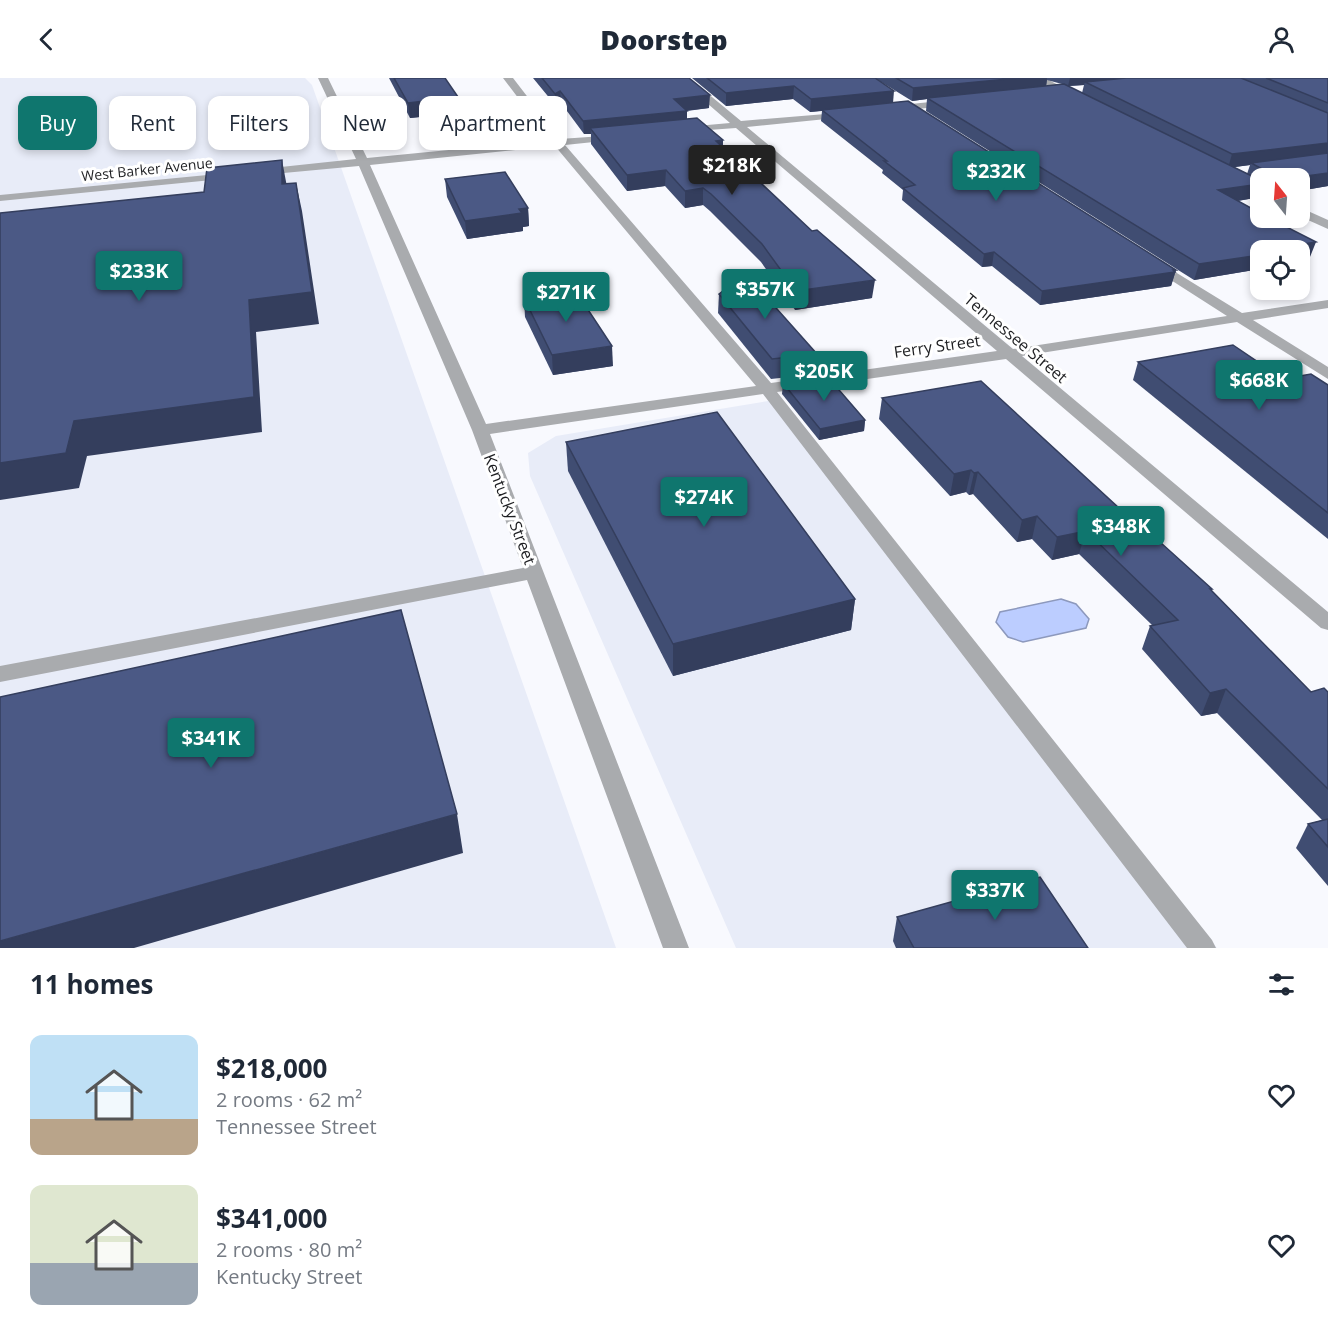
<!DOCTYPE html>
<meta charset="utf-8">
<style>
:root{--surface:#fff;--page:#f2f2f3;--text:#1f2937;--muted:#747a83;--accent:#0f766e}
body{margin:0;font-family:"Open Sans",sans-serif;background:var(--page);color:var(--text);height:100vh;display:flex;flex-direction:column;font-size:22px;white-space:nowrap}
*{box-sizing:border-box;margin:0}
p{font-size:20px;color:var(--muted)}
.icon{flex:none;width:33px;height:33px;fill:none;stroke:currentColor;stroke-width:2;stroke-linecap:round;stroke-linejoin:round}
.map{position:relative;height:870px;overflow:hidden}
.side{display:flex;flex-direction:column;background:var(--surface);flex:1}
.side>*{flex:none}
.top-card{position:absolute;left:18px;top:18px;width:600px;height:54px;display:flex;gap:12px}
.needle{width:39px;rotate:343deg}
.controls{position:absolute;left:1250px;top:90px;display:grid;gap:12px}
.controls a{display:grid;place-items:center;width:60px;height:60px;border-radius:12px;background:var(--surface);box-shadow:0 3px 9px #0003;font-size:30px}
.price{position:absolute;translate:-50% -51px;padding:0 14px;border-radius:6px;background:var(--accent);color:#fff;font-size:20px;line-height:39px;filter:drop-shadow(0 2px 3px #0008)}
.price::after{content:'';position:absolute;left:50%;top:36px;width:18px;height:14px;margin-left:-9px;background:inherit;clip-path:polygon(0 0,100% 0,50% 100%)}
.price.selected{background:#222;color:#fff}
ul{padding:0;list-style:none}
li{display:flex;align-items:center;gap:18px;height:150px;padding:0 30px}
li span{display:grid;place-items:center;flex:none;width:168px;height:120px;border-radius:12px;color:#555}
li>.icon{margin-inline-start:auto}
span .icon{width:72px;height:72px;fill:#fffc;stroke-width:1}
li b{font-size:26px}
h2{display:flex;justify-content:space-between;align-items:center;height:72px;padding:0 30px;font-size:26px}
.pill{padding:0 21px;border-radius:12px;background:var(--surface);box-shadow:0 3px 9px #0003;font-size:21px;line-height:54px}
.pill.selected{background:var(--accent);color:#fff}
header{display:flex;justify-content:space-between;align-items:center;height:78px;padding:0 30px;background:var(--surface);font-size:27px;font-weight:800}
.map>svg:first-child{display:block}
.built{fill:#e8ecf8}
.water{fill:#bccdff;stroke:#8d99bd;stroke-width:1.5}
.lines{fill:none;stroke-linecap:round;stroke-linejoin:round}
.minor{fill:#a9abae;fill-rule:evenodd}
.wall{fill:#404d72;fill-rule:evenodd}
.shaded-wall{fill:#343e5d}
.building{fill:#4b5985;stroke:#343e5d;stroke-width:1.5}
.labels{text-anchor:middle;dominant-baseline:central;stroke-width:6;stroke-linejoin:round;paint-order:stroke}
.far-street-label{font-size:14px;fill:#1e1f22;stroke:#fff}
.street-label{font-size:16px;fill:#1e1f22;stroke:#fff}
</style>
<header><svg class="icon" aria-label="back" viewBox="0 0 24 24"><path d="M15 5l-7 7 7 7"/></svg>Doorstep<svg class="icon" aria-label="person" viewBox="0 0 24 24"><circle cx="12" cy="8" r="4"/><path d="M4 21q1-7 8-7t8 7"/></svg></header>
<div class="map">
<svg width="1328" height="870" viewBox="0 0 1328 870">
<rect width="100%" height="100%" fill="#f8f9fe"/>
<!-- built -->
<g class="built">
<path d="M0 0H305L312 7 616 870H0Z"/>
<path d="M780 321 793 355 1217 870H736L530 398 528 375 556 358Z"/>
</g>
<!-- water -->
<path class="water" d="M1061 521 1076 526 1089 541 1086 550 1023 564 1008 559 996 544 1000 534Z"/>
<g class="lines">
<!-- minor -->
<g class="minor">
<path d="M318 0H328L367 80 550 62 503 0H513L560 61 617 57V61L613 62 565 67 771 305 997 273 736 50 681 54 680 52 685 49 730 45 678 0H689L741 43 850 34V38L846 39 747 49 1013 271 1227 238 1149 188 1148 185 1154 181 1242 235 1328 222V230L1253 242 1328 289V301L1237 244 1022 278 1328 534V552L1321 550 1006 281 777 314 1212 862 1216 870H1187L763 316 490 356 689 870H663L527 502 0 604V588L523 490 472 352 359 88 262 97 256 94 262 91 356 81ZM555 68 756 308 486 346 370 87Z"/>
<path d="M1033 0H1045L1079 18 1071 20Z"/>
<path d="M950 22 955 25 953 27 891 34 886 31 891 28Z"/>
<path d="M228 95 232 96V100L0 123V117Z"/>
<path d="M1299 129 1328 142V151L1299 138Z"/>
</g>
</g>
<!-- wall -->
<g class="wall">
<path d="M389 0H445L459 35 410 40Z"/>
<path d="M533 0H689L709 30 687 33V41L723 62V70L872 220 795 232 761 184 710 133 703 127 685 130 665 108 627 113 591 66V56H584L561 25 556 28Z"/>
<path d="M692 0H1328V108L1299 113V100H1260V119L1238 123 1310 179 1260 172V191L1194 202 926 33 927 21 912 23 878 2 893 25 1176 192 1171 208 1040 227 992 188 982 189 902 122 903 112 882 95 883 92 821 43 822 33 810 34 793 21 726 28ZM1047 2 1062 6 1046 8ZM1084 7 1082 15 1068 8ZM1250 87 1247 96 1234 89Z"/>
<path d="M445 101 528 130 529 148 523 149V153L467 161 447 119Z"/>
<path d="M719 216 817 276 815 296 771 301 718 235Z"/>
<path d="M524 220 613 288 553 297 525 239Z"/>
<path d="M1138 284 1283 301 1328 307V461L1133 302Z"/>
<path d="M783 305 865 342 864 353 819 362 782 316Z"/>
<path d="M882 320 1157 465 1211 513 1311 614H1328V808L1296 770 1308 746 1322 742 1217 635 1201 638 1142 571 1150 548 1152 547 1079 476 1052 482 1032 461 1017 464 973 416 969 417 966 414 950 418 879 341Z"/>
<path d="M566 364 855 521 851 552 673 598 568 393Z"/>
<path d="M897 839 1088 870H896L893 863Z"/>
</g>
<!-- shaded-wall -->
<g class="shaded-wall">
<path d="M1019 0H1047L1046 9 927 20V21L912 23 913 10Z"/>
<path d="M1070 0H1169L1085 4 1084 7 1068 8Z"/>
<path d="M794 8 793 21 726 28V15Z"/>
<path d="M560 13 561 25 556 28 555 16Z"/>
<path d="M894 13 893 25 810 34 811 21Z"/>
<path d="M710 17 709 30 674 34V21Z"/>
<path d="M458 19 459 35 410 40 408 25Z"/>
<path d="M687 33V46L590 50 591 56H584L583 43Z"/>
<path d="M723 62 722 78 716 63Z"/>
<path d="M1328 65V78L1251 85 1250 87 1228 90 1232 76Z"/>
<path d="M282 82 287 109 282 106Z"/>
<path d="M666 92 665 108 627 113V97Z"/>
<path d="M1328 95V108L1299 113V100H1292Z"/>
<path d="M296 105 302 133 319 246 256 254 262 354 87 378 79 410 0 422V385L74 343Z"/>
<path d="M1260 106V119L1213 127 1218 112Z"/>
<path d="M703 110V127L685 130V113Z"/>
<path d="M528 130 529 148 523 149V153L467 161 465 143Z"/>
<path d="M1316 164 1310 179 1299 181V172H1285L1298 167Z"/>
<path d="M994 174 992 188 982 189 984 176Z"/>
<path d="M1260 176V191L1194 202 1199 186Z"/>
<path d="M1176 192 1171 208 1040 227 1042 213Z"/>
<path d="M875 202 872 220 795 232 796 213Z"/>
<path d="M612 268 613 288 553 297 552 277Z"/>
<path d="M865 342 864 353 819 362 820 351Z"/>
<path d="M971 392 966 414 950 418 954 396Z"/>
<path d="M978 394 973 416 969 417 974 395Z"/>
<path d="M1037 438 1032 461 1017 464 1022 442Z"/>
<path d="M1086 453 1079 476 1052 482 1057 459Z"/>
<path d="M855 521 851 552 673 598V566Z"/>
<path d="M1226 611 1217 635 1201 638 1210 615Z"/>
<path d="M457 736 463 775 134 870H0V863Z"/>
</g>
<!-- building -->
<g class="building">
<path d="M394 0H445L458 19 408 25Z"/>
<path d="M542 0H689L710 17 674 21 687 33 583 43 560 13 555 16Z"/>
<path d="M707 0H875L894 13 811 21 794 8 726 15Z"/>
<path d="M896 0H1019L913 10Z"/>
<path d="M1126 0H1241L1328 35V65L1232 76 1085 4Z"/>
<path d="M1266 0H1328V25Z"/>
<path d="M1064 6 1260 102V106L1218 112 1260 135V140H1269L1316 164 1298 167 1303 170 1285 172H1260V177L1199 186 927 20Z"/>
<path d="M908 23 1176 192H1173L1175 194 1042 213 994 174 984 176 903 110 915 107 884 83H887L822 32Z"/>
<path d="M697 40 723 62 716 63 812 153 817 152 875 202 796 213 762 166 711 116 703 110 685 113 666 92 627 97 590 50Z"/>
<path d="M1328 75V95L1292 100H1267L1266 93 1251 85Z"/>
<path d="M282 82V106L296 105 312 214 249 222 254 319 74 343 66 375 0 385V135L204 114 207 90Z"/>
<path d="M505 94 528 130 519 131 522 135 465 143 445 101Z"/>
<path d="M745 195 817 276 772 281 719 216Z"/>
<path d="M575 212 612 268 552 277 524 220Z"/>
<path d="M1233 267 1283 301 1311 296 1328 307V435L1138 284Z"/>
<path d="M827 298 865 342 820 351 783 305Z"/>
<path d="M981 303 1157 465 1160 464 1212 511H1210L1311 614 1324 610 1328 614V711L1226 611 1210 615 1150 548 1178 542 1086 453 1057 459 1037 438 1022 442 978 394 974 395 971 392 954 396 882 320Z"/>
<path d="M717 334 855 521 673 566 566 364Z"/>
<path d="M401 532 457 736 0 863V619Z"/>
<path d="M1328 741V769L1308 746Z"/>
<path d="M1040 799 1088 870H914L897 839Z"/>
</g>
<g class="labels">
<!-- far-street labels -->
<g class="far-street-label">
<text transform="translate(147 91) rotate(-6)">West Barker Avenue</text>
</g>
<!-- street labels -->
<g class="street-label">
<text transform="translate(1016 260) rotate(40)">Tennessee Street</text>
<text transform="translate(937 268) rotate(-8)">Ferry Street</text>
<text transform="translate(510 431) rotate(69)">Kentucky Street</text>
</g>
</g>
</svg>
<div class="controls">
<a><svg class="needle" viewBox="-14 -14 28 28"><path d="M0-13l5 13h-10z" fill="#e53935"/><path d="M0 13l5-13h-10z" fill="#747a83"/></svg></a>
<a><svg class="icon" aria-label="locate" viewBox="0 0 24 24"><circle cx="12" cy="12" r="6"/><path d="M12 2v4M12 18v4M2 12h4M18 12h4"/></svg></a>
</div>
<b class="price selected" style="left:732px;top:118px">$218K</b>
<b class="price" style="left:996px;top:124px">$232K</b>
<b class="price" style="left:139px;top:224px">$233K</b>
<b class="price" style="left:765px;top:242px">$357K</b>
<b class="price" style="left:566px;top:245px">$271K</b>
<b class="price" style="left:824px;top:324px">$205K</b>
<b class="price" style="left:1259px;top:333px">$668K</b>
<b class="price" style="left:704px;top:450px">$274K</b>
<b class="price" style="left:1121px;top:479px">$348K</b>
<b class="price" style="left:211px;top:691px">$341K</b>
<b class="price" style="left:995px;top:843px">$337K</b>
<div class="top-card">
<a class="pill selected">Buy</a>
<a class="pill">Rent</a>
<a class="pill">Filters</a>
<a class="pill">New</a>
<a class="pill">Apartment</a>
</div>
</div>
<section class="side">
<h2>11 homes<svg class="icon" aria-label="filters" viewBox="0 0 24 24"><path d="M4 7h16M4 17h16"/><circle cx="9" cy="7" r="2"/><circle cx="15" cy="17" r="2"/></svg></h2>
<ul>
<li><span style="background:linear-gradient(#bfe0f5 70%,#b9a48a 0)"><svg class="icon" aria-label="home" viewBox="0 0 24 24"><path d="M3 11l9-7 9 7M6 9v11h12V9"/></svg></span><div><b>$218,000</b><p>2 rooms · 62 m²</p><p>Tennessee Street</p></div><svg class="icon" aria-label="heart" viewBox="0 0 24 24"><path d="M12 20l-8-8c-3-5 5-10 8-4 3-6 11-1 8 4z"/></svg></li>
<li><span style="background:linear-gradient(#dfe7d0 65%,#9aa5b1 0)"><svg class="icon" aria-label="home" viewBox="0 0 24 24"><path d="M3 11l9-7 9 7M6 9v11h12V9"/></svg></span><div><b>$341,000</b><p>2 rooms · 80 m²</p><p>Kentucky Street</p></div><svg class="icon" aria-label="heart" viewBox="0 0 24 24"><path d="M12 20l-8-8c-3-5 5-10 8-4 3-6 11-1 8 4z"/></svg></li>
</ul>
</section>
